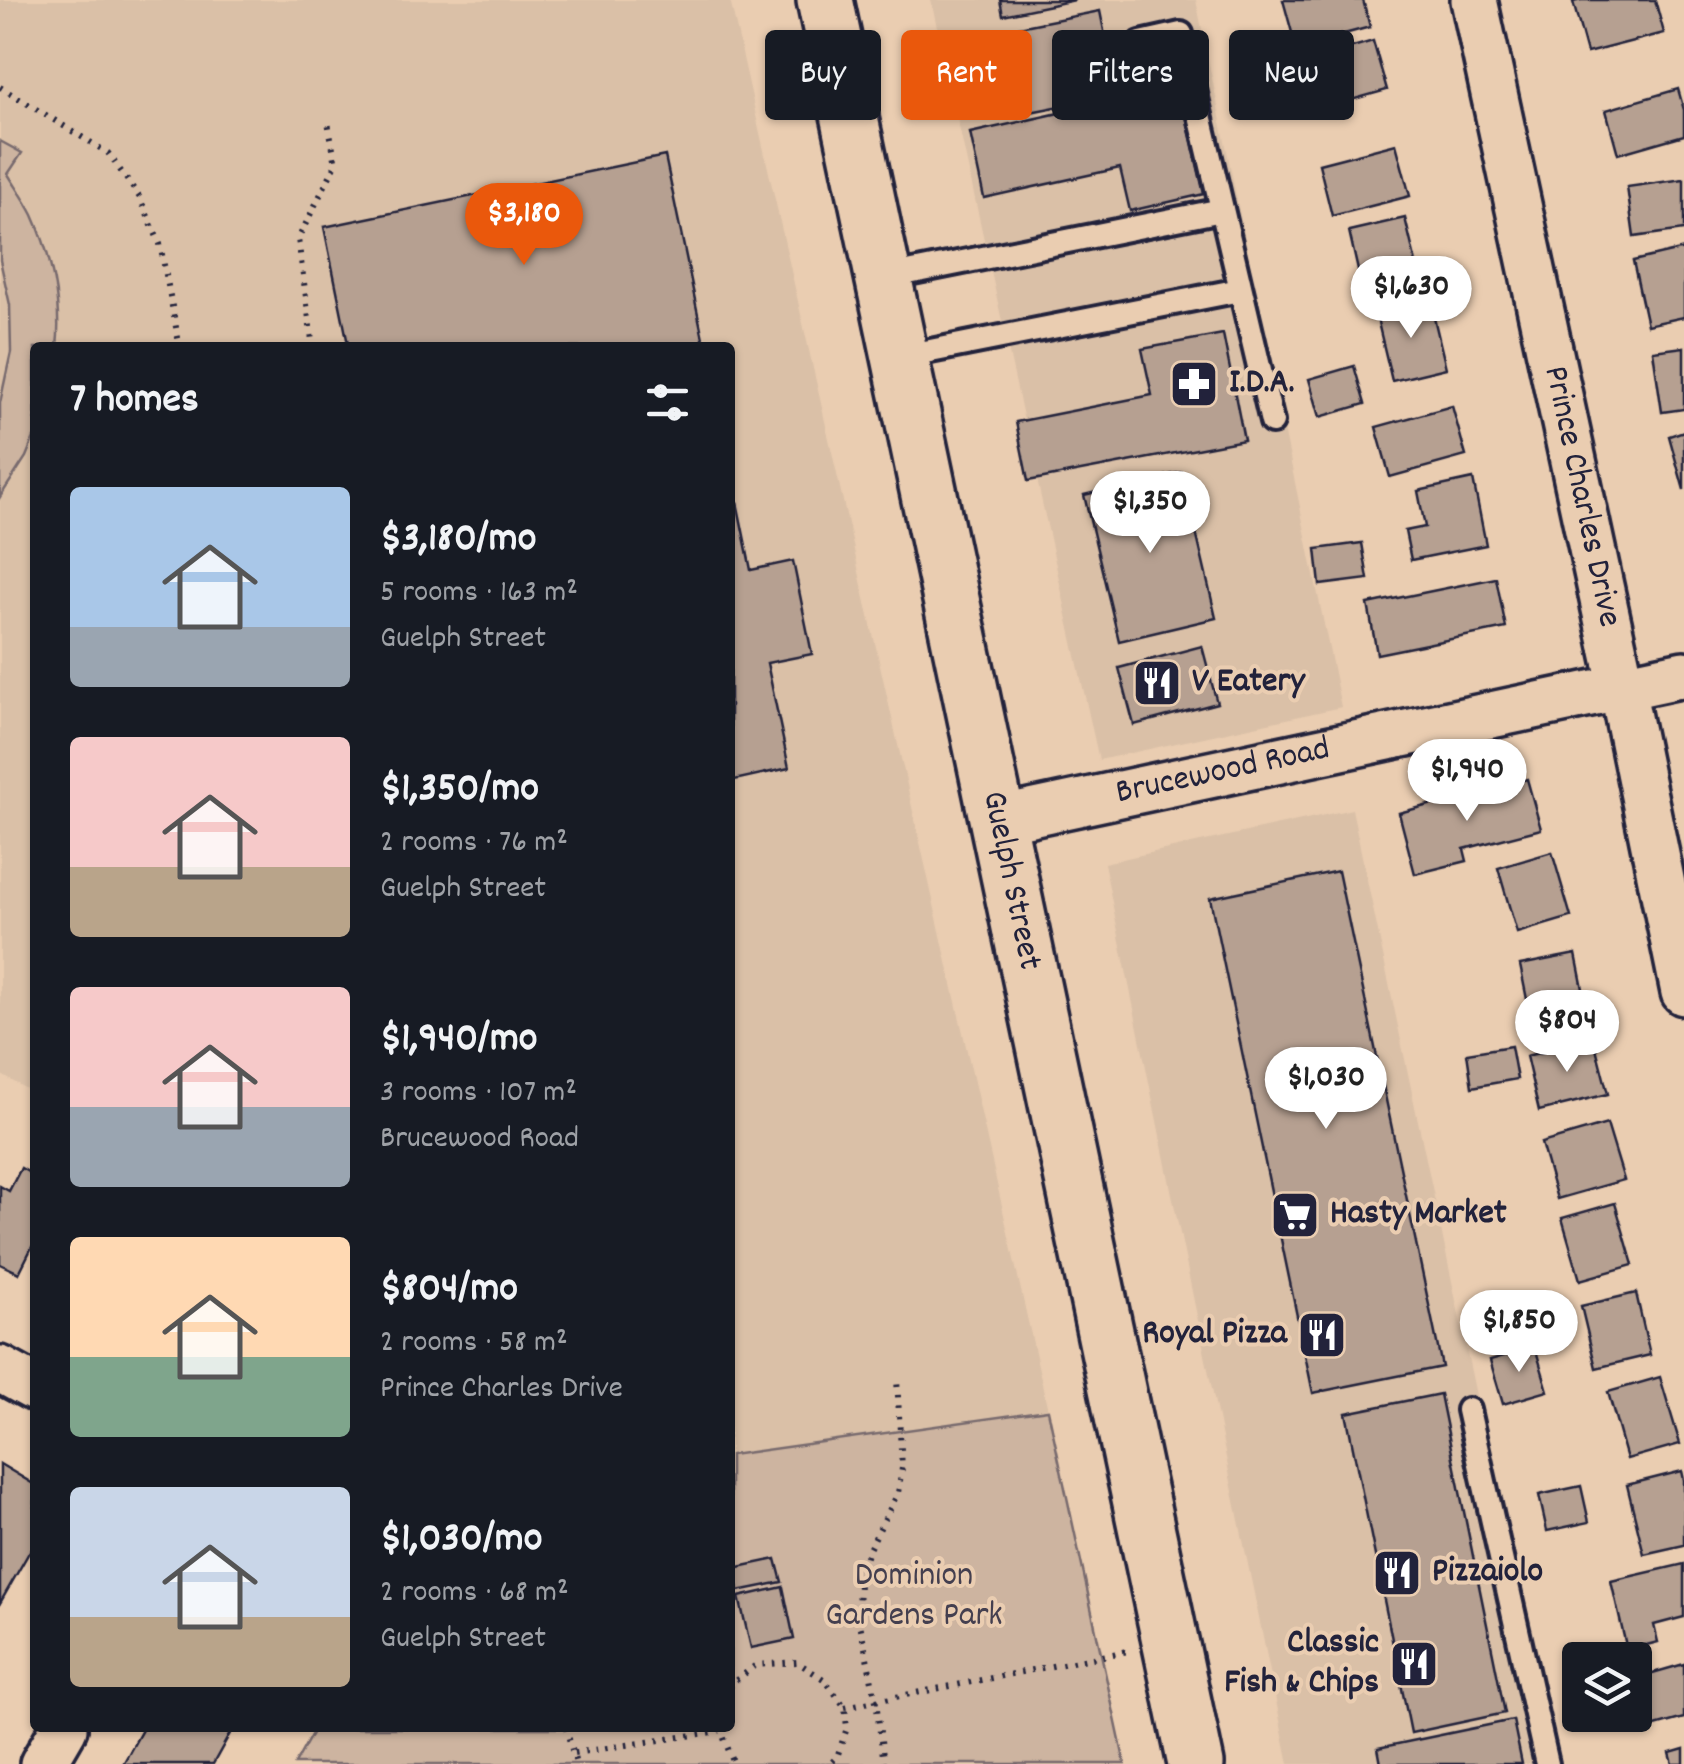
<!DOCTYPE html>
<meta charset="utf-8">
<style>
:root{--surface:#171b24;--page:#20242c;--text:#f1f3f6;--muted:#9ea1a6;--accent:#ea580c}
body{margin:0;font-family:Dekko,sans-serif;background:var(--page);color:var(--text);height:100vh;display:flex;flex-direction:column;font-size:38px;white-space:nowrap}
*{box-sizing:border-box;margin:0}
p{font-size:32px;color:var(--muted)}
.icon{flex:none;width:55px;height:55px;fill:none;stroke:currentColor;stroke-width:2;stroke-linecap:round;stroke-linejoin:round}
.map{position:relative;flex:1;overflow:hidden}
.details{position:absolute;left:30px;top:342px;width:705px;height:1390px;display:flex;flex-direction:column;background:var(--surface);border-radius:10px;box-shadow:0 2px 8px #0004}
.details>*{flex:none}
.banner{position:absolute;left:765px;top:30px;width:768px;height:90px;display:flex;gap:20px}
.controls{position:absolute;left:1562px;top:1642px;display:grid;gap:20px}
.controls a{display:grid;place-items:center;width:90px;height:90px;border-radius:10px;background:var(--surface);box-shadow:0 2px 8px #0004;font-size:50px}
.price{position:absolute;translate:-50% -85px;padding:0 22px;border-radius:35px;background:#fff;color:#222;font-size:32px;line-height:65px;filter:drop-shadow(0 2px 5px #0008)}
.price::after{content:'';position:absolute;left:50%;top:60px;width:30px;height:22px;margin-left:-15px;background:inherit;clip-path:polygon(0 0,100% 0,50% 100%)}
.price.current{background:var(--accent);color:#fff}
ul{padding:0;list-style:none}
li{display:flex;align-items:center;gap:30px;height:250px;padding:0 40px}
li span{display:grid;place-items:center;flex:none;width:280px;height:200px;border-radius:10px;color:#555}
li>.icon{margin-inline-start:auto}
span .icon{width:120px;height:120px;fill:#fffc;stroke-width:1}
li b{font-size:42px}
h2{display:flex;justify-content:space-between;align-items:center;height:120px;padding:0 40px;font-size:42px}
.chip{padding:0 35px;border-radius:10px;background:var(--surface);box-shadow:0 2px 8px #0004;font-size:35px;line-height:90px}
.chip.current{background:var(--accent);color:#fff}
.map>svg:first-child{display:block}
.built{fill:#dac0a7}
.green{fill:#cdb4a0;stroke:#786b6e;stroke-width:2.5}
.building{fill:#b6a091;stroke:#22223b;stroke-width:2.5}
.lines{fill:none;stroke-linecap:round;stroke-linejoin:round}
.service-casing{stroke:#22223b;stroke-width:30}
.minor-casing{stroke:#22223b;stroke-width:52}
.primary-casing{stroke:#22223b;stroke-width:62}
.path{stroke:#22223b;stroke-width:6;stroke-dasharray:2.5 8;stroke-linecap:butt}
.service{stroke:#eacdb1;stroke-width:22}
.minor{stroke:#eacdb1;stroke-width:45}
.primary{stroke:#eacdb1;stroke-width:55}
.labels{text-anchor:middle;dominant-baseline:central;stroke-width:8;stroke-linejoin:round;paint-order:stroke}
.poi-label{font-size:35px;font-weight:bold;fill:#22223b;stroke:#eacdb1;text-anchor:start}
.street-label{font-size:35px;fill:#22223b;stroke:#eacdb1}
.park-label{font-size:35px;fill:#443f4f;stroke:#eacdb1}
</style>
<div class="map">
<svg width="1684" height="1764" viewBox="0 0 1684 1764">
<rect width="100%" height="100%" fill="#eacdb1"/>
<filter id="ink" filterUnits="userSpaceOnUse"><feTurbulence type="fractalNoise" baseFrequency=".01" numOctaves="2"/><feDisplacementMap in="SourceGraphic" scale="20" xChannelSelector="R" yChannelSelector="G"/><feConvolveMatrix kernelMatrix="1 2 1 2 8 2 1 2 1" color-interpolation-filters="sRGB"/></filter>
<g filter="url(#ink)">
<!-- built -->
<g class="built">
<path d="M0 0H730L1048 1410 730 1455V348H35V1094L0 1074Z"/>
<path d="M931 0H1196L1341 707 1099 760Z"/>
<path d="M1352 809 1554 1764H1289L1104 863Z"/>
</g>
<!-- green -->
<g class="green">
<path d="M0 141 22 153 8 174C16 187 26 201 33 215 51 255 62 304 57 347L35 348V435L26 457 0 497V403L11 352 10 305 0 260Z"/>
<path d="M1048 1410 1125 1764H295L315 1728H730V1455Z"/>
</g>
<!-- building -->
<g class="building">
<path d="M1000 0H1075L1003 15Z"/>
<path d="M1283 0H1363L1370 27 1296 47Z"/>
<path d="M1581 0H1655L1664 33 1587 53 1573 2Z"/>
<path d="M1100 11 1117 95 1025 113 1009 29Z"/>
<path d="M1373 41 1387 90 1312 111 1298 63Z"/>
<path d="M1179 86 1204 194 1130 211 1120 168 984 198 970 133Z"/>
<path d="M1678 89 1684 110V135L1618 154 1606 110Z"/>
<path d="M1396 144 1410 196 1332 216 1319 164Z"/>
<path d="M665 156 705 348H334L348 344 324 227Z"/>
<path d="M1684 179V230L1634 237 1627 187Z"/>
<path d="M1405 218 1421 284 1364 297 1349 231Z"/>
<path d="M1684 249V317L1647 325 1633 261Z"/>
<path d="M1430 301 1446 368 1392 381 1376 314Z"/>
<path d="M1223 334 1244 440 1028 481 1016 422 1152 395 1142 349Z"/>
<path d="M1684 347V409L1662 412 1653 351Z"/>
<path d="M1354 366 1365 404 1320 417 1309 379Z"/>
<path d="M1452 406 1466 456 1390 477 1376 427Z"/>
<path d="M1684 431V490L1669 436Z"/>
<path d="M730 468 751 570 793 561 812 654 767 663 789 768 730 781Z"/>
<path d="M1182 472 1216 618 1119 641 1084 495Z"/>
<path d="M1473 479 1486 545 1411 560 1405 531 1425 527 1418 491Z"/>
<path d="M1362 543 1368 579 1320 585 1316 549Z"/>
<path d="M1496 578 1506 628 1377 654 1368 604Z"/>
<path d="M1202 646 1217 703 1134 725 1119 668Z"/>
<path d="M1527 779 1541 829 1464 849 1467 861 1415 874 1399 813Z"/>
<path d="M1552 852 1571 917 1517 933 1498 868Z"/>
<path d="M1338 871 1442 1367 1313 1393 1210 898Z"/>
<path d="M1576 954 1589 1019 1533 1029 1520 965Z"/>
<path d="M1594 1040 1608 1094 1539 1111 1526 1056Z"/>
<path d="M1511 1046 1517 1079 1472 1087 1467 1053Z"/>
<path d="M1607 1124 1624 1180 1557 1199 1541 1143Z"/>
<path d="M21 1168 35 1176V1241L19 1273 0 1264V1186L9 1191Z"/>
<path d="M1615 1203 1633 1265 1580 1280 1562 1218Z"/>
<path d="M1636 1293 1650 1355 1596 1368 1581 1306Z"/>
<path d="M1535 1347 1548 1391 1503 1404 1490 1360Z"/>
<path d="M1660 1377 1680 1444 1627 1459 1608 1392Z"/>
<path d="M1440 1394 1505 1713 1411 1733 1346 1413Z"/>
<path d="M0 1464 35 1485V1542L0 1603Z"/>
<path d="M1682 1471 1684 1480V1545L1644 1554 1627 1485Z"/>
<path d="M1581 1486 1589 1522 1547 1531 1539 1495Z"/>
<path d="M776 1559 782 1582 738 1591 734 1568Z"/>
<path d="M1684 1564V1617L1654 1625 1658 1642 1627 1650 1611 1581Z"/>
<path d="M783 1587 794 1639 751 1648 739 1597Z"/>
<path d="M1684 1664V1718L1648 1728 1635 1678Z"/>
<path d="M1513 1720 1522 1764H1381L1378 1748Z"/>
<path d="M143 1728H233L213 1764H123Z"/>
<path d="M1684 1749V1764H1673L1670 1753Z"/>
</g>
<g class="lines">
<!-- service casing -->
<g class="service-casing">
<g id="service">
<path d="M1141 43 1181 34 1272 422"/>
<path d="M883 278 1222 210"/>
<path d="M900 357 1240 290"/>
<path d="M1468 1410 1547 1764"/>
</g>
</g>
<!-- minor casing -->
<g class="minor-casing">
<g id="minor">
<path id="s1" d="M1474 0 1622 688 1684 992"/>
<path id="s2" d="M998 820 1684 674"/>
<path d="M0 1369 35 1388"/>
<path d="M43 1764 64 1728"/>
</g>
</g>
<!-- primary casing -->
<g class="primary-casing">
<g id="primary">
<path id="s3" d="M825 0 1196 1764"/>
</g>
</g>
<!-- path -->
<g class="path">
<path d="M0 87 108 153 140 198 160 244 180 348"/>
<path d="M313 348 298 239 336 164 328 122"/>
<path d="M316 348 327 345"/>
<path d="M730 1597 732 1596"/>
<path d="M730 1688 731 1684 756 1665 797 1662 825 1680 845 1707 847 1728 837 1757 830 1764"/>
<path d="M845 1707 1128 1651"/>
<path d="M566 1728 576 1764"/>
<path d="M720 1728 734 1764"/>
<path d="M574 1753 720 1731"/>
<path d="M884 1764 876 1701 858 1614 859 1581 867 1553 898 1493 902 1468 897 1379"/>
</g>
<!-- service -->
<use href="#service" class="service"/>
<!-- minor -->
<use href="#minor" class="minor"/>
<!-- primary -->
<use href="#primary" class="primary"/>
</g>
</g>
<!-- icons -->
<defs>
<g id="pharmacy-square" transform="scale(2.5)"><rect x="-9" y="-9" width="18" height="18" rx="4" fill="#22223b" stroke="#eacdb1"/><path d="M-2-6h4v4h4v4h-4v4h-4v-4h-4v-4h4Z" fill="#fff"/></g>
<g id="restaurant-square" transform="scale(2.5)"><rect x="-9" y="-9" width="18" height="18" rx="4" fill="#22223b" stroke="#eacdb1"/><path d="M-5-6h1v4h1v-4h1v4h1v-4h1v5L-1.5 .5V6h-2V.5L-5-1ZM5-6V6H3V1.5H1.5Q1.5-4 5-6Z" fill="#fff"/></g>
<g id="supermarket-square" transform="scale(2.5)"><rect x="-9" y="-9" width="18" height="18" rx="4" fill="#22223b" stroke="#eacdb1"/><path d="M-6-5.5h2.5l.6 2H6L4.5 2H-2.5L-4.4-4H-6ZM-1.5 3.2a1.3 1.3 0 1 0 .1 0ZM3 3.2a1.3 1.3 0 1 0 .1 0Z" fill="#fff"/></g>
</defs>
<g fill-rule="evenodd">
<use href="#pharmacy-square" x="1194" y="384"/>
<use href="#restaurant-square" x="1157" y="683"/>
<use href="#supermarket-square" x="1295" y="1215"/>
<use href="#restaurant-square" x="1322" y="1335"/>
<use href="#restaurant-square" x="1397" y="1573"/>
<use href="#restaurant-square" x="1414" y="1664"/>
</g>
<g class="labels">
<!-- poi labels -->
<g class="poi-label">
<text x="1229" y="384">I.D.A.</text>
<text x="1192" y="683">V Eatery</text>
<text x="1330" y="1215">Hasty Market</text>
<text x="1287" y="1335" text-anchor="end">Royal Pizza</text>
<text x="1432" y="1573">Pizzaiolo</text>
<text x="1379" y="1644" text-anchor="end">Classic<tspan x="1379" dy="40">Fish &amp; Chips</tspan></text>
</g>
<!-- street labels -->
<g class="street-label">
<text stroke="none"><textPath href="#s1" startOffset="508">Prince Charles Drive</textPath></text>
<text stroke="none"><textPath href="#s2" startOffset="230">Brucewood Road</textPath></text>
<text stroke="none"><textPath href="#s3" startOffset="900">Guelph Street</textPath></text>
</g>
<!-- park labels -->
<g class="park-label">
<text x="914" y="1577">Dominion<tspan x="914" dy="40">Gardens Park</tspan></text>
</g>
</g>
</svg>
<div class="controls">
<a><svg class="icon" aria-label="layers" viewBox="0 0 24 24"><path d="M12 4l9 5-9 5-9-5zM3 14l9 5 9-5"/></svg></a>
</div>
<b class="price current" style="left:524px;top:268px">$3,180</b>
<b class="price" style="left:1411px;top:341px">$1,630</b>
<b class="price" style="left:1150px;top:556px">$1,350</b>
<b class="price" style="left:1467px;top:824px">$1,940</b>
<b class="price" style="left:1567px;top:1075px">$804</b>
<b class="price" style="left:1326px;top:1132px">$1,030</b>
<b class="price" style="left:1519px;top:1375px">$1,850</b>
<div class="banner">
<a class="chip">Buy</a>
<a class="chip current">Rent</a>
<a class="chip">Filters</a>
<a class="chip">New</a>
</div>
<section class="details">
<h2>7 homes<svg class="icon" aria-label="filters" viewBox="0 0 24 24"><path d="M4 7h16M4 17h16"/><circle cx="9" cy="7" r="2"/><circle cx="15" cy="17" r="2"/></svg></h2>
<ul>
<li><span style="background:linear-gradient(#a9c7e8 70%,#9aa5b1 0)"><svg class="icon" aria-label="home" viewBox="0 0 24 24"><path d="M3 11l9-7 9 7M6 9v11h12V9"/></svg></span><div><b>$3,180/mo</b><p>5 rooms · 163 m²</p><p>Guelph Street</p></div></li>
<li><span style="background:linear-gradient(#f6c9c9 65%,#b9a48a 0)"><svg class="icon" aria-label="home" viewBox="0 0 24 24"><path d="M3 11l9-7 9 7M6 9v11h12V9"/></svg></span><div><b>$1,350/mo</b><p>2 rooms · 76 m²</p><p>Guelph Street</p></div></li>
<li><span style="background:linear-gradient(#f6c9c9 60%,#9aa5b1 0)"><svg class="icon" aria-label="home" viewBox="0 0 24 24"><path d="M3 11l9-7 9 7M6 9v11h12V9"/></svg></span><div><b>$1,940/mo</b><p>3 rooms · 107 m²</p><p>Brucewood Road</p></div></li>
<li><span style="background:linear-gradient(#ffd9b3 60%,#7fa58c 0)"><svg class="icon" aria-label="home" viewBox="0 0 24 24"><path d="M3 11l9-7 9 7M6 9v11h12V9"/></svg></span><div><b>$804/mo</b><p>2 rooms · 58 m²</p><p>Prince Charles Drive</p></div></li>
<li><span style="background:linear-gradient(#c9d6e8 65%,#b9a48a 0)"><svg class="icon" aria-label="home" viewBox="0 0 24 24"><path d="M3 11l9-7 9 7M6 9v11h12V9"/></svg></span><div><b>$1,030/mo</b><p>2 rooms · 68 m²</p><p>Guelph Street</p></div></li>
</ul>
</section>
</div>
